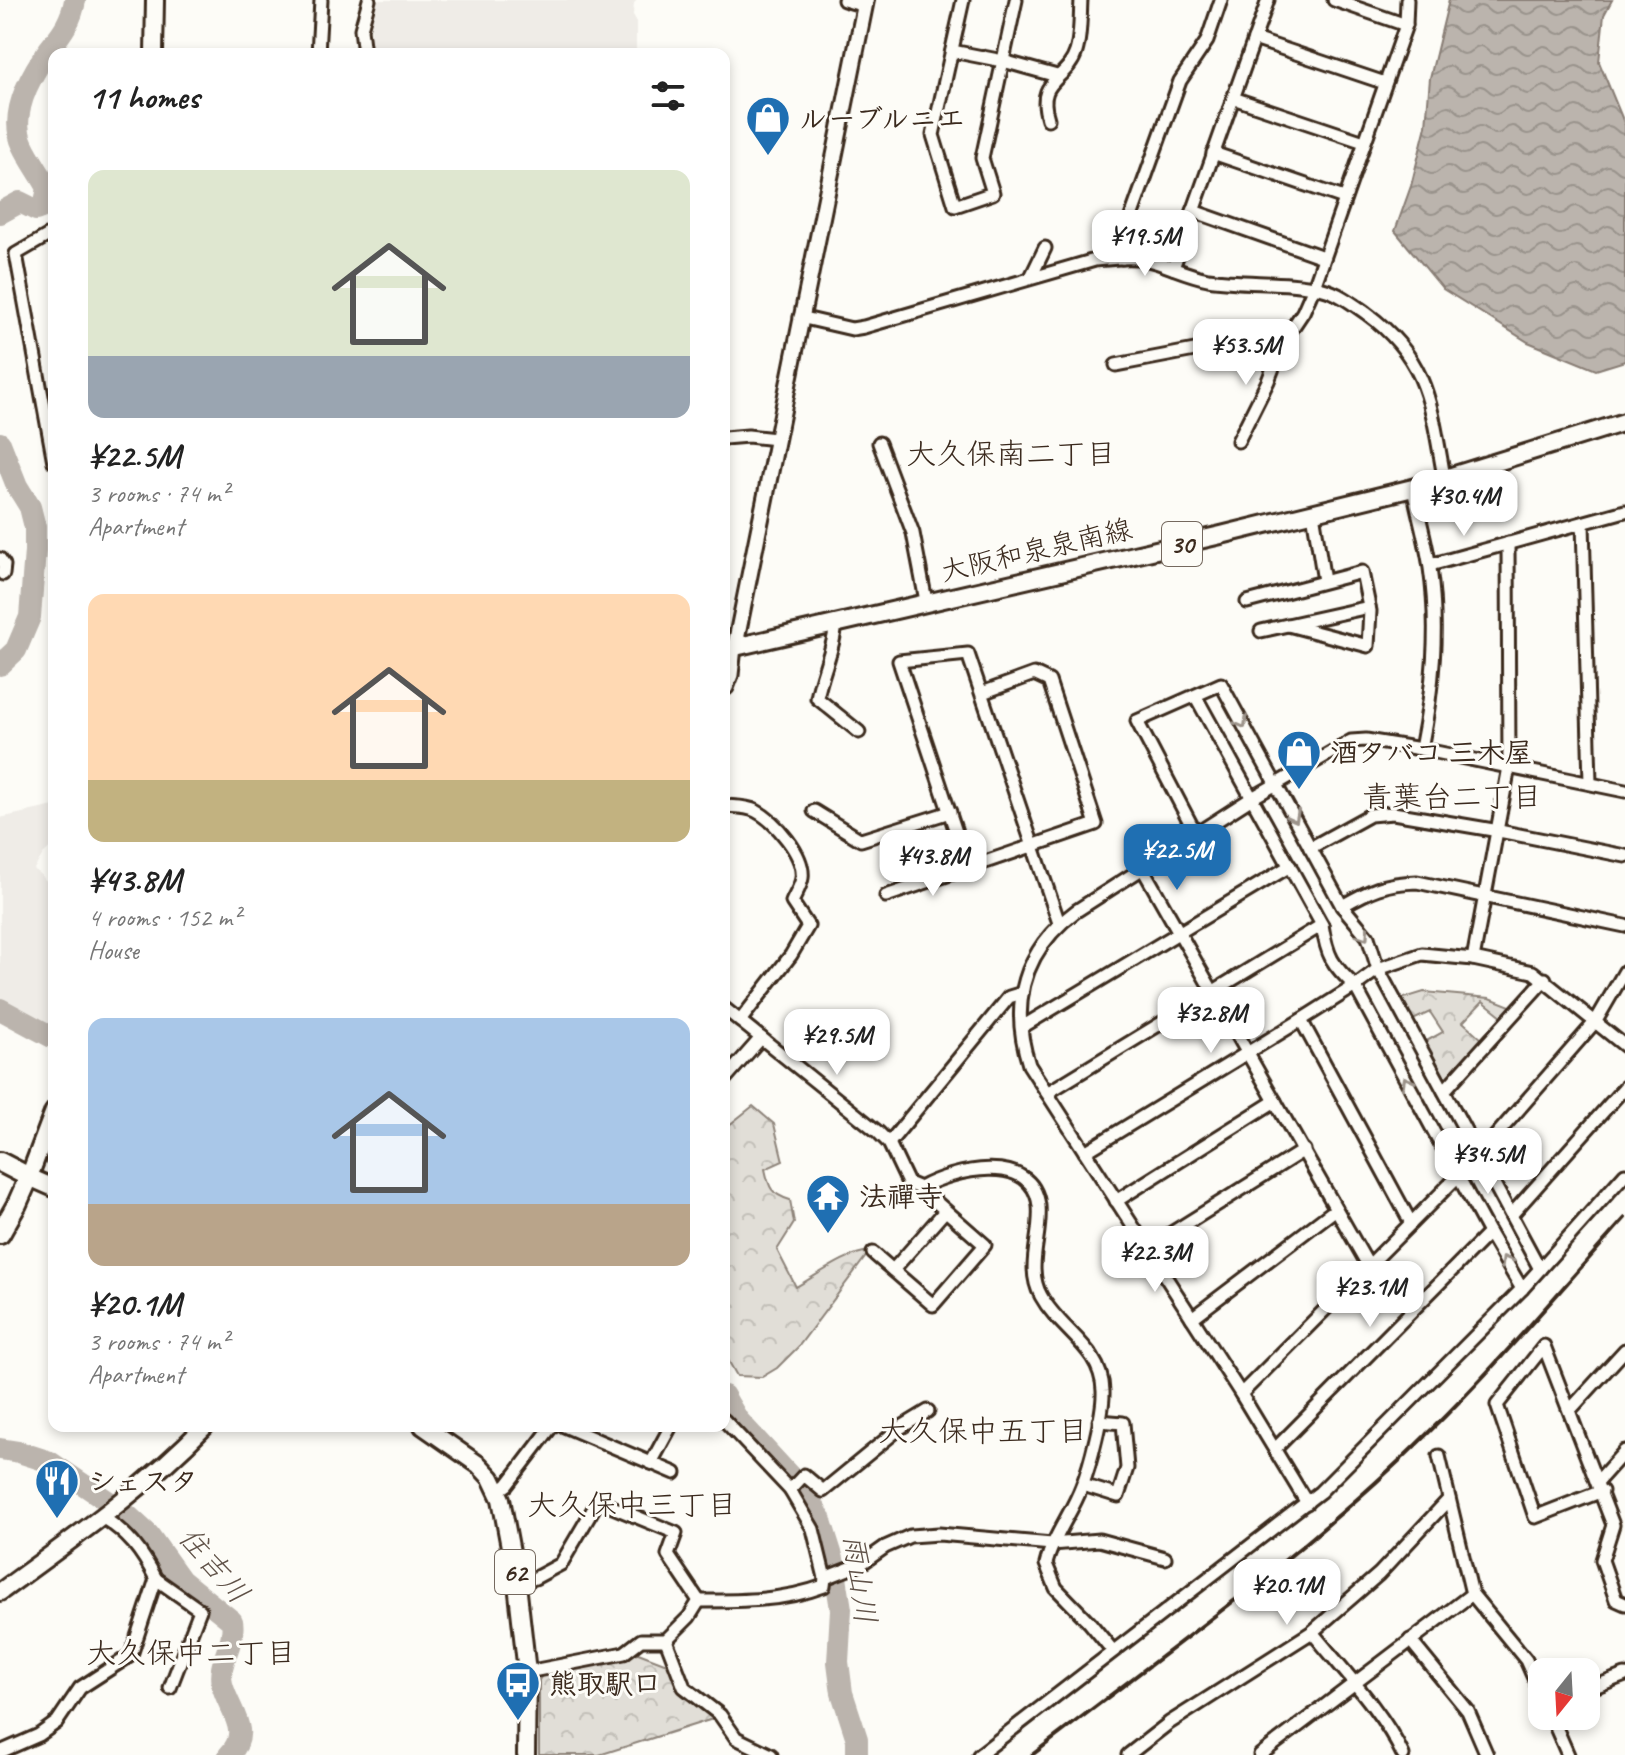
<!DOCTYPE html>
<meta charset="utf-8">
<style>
:root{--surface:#fff;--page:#f2f2f2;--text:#222;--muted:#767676;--accent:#1f6fb2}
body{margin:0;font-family:Caveat,"Klee One",sans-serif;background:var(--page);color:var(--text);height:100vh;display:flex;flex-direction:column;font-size:30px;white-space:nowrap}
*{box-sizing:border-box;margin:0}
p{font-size:26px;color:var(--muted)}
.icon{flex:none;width:44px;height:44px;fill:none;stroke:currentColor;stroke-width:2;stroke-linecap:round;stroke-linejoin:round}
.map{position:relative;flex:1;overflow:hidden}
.panel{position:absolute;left:48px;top:48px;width:682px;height:1384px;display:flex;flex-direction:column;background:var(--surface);border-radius:16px;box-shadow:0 4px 12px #0003}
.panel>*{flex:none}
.needle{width:52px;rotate:198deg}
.fabs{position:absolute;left:1528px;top:1658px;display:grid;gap:16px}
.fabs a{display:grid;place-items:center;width:72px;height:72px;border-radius:16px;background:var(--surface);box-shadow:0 4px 12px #0003;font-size:40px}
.price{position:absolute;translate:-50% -68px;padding:0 18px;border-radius:16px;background:#fff;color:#222;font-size:26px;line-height:52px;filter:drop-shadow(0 2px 4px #0008)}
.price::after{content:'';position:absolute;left:50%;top:48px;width:24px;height:18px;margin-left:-12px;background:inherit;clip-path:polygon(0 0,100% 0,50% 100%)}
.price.selected{background:var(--accent);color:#fff}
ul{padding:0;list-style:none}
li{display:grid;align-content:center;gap:16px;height:424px;padding:0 40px}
li span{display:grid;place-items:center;height:248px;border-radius:16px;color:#555}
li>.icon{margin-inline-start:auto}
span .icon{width:144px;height:144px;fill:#fffc;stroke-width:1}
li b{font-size:34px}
h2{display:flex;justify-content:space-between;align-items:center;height:96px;padding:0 40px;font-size:34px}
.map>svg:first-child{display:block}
.built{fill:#efece7}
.forest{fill:url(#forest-crowns);stroke:#8e847a;stroke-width:2}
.water{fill:url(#water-waves);stroke:#887d74;stroke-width:2}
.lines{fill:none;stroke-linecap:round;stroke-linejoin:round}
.river{stroke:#bbb4ad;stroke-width:22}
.minor-casing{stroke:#3b2a1e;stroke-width:17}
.tertiary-casing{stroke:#3b2a1e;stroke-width:20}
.secondary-casing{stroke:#3b2a1e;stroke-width:22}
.primary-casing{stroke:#3b2a1e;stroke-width:22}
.trunk-casing{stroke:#3b2a1e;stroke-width:24}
.minor{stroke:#fdfcf7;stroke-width:11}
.tertiary{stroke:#fdfcf7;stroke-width:14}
.secondary{stroke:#fdfcf7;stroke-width:16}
.primary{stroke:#fdfcf7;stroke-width:16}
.trunk{stroke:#fdfcf7;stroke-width:18}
.rail{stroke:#3b2a1e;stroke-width:4}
.oneway{stroke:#9c938a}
.labels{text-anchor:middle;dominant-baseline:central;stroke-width:6;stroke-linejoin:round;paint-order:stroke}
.shield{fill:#fdfcf7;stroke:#75695f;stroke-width:2}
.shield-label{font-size:26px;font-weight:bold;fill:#3b2a1e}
.poi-label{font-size:28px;font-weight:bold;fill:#3b2a1e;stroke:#fdfcf7;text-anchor:start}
.street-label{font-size:28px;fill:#3b2a1e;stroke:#fdfcf7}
.neighbourhood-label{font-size:30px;fill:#3b2a1e;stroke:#fdfcf7}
.water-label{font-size:30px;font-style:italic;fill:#615349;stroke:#fdfcf7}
</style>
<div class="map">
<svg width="1625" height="1755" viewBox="0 0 1625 1755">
<defs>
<pattern id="forest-crowns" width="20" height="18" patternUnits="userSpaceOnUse" patternTransform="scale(2)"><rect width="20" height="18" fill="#e1ded7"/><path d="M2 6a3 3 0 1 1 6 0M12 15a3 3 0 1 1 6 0" fill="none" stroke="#c2bfb8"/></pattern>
<pattern id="water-waves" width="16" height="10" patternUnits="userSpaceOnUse" patternTransform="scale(2)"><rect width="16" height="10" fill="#bbb4ad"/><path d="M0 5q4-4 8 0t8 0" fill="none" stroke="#99938c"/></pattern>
</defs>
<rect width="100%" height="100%" fill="#fdfcf7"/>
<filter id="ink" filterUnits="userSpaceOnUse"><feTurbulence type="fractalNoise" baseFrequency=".0125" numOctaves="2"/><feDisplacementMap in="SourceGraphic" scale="16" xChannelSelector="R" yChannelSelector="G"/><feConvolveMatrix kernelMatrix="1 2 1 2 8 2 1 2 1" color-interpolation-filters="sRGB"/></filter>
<g filter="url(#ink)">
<!-- built -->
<g class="built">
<path d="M374 0H637L634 3 633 15 636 20V54H370L371 12Z"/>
<path d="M54 806V844L43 854 34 869 54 888V1026L10 1007 0 998V818Z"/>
</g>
<!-- forest -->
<g class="forest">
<path d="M1424 992 1490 998 1513 1007 1503 1017 1483 1001 1463 1022 1483 1040 1448 1080H1444L1423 1043 1443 1032 1430 1012 1411 1021 1401 999Z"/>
<path d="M753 1106 774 1124 783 1161 765 1169C769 1188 771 1194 790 1200L794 1223 777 1250 796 1287C818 1275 846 1253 870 1251L798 1347 777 1368 762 1377 737 1376 724 1353V1129Z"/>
<path d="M633 1651 675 1667 684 1690 719 1717 599 1755H539V1680L545 1671Z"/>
</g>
<!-- water -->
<path class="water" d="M1449 0H1612L1604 15 1599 62 1625 125V361L1596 370 1528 342 1443 289 1395 231 1411 186 1426 126 1430 78Z"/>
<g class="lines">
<!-- river -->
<g class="river">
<path d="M0 213 20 202 36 210 44 207 48 188C40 173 30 160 23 145 8 114 32 73 50 48 62 33 72 20 75 0"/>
<path d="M0 443 17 486 30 507 35 527V551L30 617 16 650 0 665"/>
<path d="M0 1009 54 1038"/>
<path d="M724 1396 738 1420 809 1497 820 1518 833 1559 841 1609 838 1662 842 1693 857 1739V1755"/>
<path d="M0 1449 19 1452 50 1462 124 1512 148 1534 181 1580 232 1621C236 1643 217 1663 222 1684 228 1710 253 1731 229 1755"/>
</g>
<!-- minor casing -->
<g class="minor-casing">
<g id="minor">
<path d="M844 0 865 6"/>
<path d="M963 0 933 135 955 206 993 193 982 158 1016 0"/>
<path d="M1334 0 1406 25"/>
<path d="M1254 39 1385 83"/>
<path d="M952 51 1003 61 1057 76"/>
<path d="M318 54 321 0"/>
<path d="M364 54 361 29 369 0"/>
<path d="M1233 98 1364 142"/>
<path d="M1048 119C1035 79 1067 81 1076 52 1081 36 1080 16 1081 0"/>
<path d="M1213 153 1344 198"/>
<path d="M1193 211 1323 257"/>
<path d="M54 232 16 254 54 462"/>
<path d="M1122 258 1131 217 1180 81 1207 41 1221 0"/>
<path d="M1173 268 1268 0"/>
<path d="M1031 277 1045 248"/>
<path d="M800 317 852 329 864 327 1095 260C1111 259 1128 256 1144 259 1166 264 1186 275 1208 279 1246 285 1286 280 1323 289 1339 293 1353 304 1366 313 1429 359 1431 406 1444 477"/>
<path d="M1116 365 1242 341 1281 345"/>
<path d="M724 438 748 436 776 439"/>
<path d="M1238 441 1268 381 1283 342 1303 312 1314 287 1406 25 1407 0"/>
<path d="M879 443 913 533 926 601"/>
<path d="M1413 488C1418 514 1426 541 1430 568 1439 629 1433 688 1421 749"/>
<path d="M1313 513 1324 581"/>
<path d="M1583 523 1590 783"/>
<path d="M0 559 4 565 3 574"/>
<path d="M1430 565 1625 511"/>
<path d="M1247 602 1362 572 1370 611 1368 646 1288 625"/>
<path d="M836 623C834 650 822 671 817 698L859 732"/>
<path d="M1261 631 1369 607"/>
<path d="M724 690 727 688 732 675 735 647"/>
<path d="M1196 697 1322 925C1327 956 1332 965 1355 986L1489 1233 1522 1289"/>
<path d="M724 806C735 807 746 806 756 811 775 821 805 855 802 878 801 886 795 895 792 902L808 926 791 955 740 1021"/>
<path d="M814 811 861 840 950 812"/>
<path d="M1196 834 1137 721 1221 684 1342 906 1368 937 1378 969 1540 1269"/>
<path d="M1310 848 1370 815 1393 813 1499 831 1625 856"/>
<path d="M968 868 899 661 968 654 1059 923"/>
<path d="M1143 869 1368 1265"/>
<path d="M886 896 1096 824 1049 681 1034 674 982 693"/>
<path d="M1342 906C1370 890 1385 883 1417 882L1625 926"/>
<path d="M1473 959 1509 767 1508 543"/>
<path d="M724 1008 878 1132 889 1143 908 1183 920 1188 985 1245 933 1305 873 1253"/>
<path d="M1301 1020 1411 1223"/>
<path d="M1022 1027 1290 866"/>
<path d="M724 1080 761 1038"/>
<path d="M1444 1091 1545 979"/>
<path d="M1047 1093 1322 925"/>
<path d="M889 1143 1009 997 1022 993"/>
<path d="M1085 1152 1301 1020 1355 986 1378 969 1422 954 1473 959 1533 972 1625 1046"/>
<path d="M920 1188C952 1170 1033 1150 1039 1206 1042 1237 1025 1267 1041 1296 1060 1331 1102 1348 1103 1391 1104 1412 1090 1466 1082 1486 1072 1513 1053 1536 1046 1564L1056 1588 1090 1623 1113 1651"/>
<path d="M1116 1201 1275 1101"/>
<path d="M1512 1214 1625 1087"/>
<path d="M1146 1249 1304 1150"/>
<path d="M893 1270 945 1211"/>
<path d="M1192 1318 1336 1209"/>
<path d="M1241 1394 1478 1156 1596 1021 1625 971"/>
<path d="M1570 1410 1625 1350"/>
<path d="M724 1420 790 1490 813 1529 825 1578"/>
<path d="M564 1426 675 1473"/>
<path d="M1275 1449 1489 1233"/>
<path d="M1439 1456 1472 1594 1526 1660 1542 1696"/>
<path d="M651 1463 671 1426"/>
<path d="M1598 1481 1625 1451"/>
<path d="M1083 1485 1118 1496 1127 1468 1123 1423 1099 1421"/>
<path d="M790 1490 804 1475 823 1491 900 1428 928 1411"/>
<path d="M1602 1491 1535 1517 1497 1405 1544 1346 1613 1525 1602 1560 1616 1600 1625 1604"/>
<path d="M497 1492 507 1485 552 1426"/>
<path d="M1307 1503 1241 1394 1029 1065C1009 1003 1024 950 1076 911L1252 798 1351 741 1366 740 1421 749 1625 791"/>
<path d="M156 1579 200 1610 170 1688"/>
<path d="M517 1584 535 1578 561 1564 598 1501 676 1533 668 1555 699 1601"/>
<path d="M699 1601C741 1601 784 1601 824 1586L825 1578 861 1564 885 1547 910 1536 939 1534 1052 1544 1099 1540 1165 1558"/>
<path d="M1312 1632C1341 1668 1384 1713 1403 1755"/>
<path d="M666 1640 684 1687 720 1715 736 1738 771 1755"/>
<path d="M1410 1640 1468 1711 1487 1755"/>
<path d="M527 1672 624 1653 641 1640H666L689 1617 699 1601"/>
<path d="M1586 1690 1625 1675"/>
<path d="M1551 1716 1568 1755"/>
<path d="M0 1752 39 1735 57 1722 80 1688 131 1655 156 1579C142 1551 128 1533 102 1517"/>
<path d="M979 1755 1320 1492 1522 1289 1625 1174"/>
<path d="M1128 1755 1169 1723 1312 1632 1379 1574 1449 1499"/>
<path d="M1260 1755 1472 1594"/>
</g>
</g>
<!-- tertiary casing -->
<g class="tertiary-casing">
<path id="tertiary" d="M735 647 866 0"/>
</g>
<!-- secondary casing -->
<g class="secondary-casing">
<path id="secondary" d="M0 1592C71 1540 143 1490 205 1426"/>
</g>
<!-- primary casing -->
<g class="primary-casing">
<g id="primary">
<path d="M154 54 155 0"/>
<path d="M724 653 735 647 1221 535 1413 488 1625 422"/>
<path d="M54 1111 29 1177 54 1188"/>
<path d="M423 1426 479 1465 491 1478 501 1499 517 1584 527 1672 526 1755"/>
</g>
</g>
<!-- trunk casing -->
<g class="trunk-casing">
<path id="trunk" d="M0 1162 29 1177 17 1204 0 1234"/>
</g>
<!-- minor -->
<use href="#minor" class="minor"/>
<!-- tertiary -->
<use href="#tertiary" class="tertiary"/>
<!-- secondary -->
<use href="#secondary" class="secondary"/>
<!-- primary -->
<use href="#primary" class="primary"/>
<!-- trunk -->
<use href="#trunk" class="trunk"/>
<!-- rail -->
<path class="rail" d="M1032 1755C1167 1651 1307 1553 1428 1433 1498 1365 1560 1290 1625 1218"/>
</g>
<!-- one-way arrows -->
<defs><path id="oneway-chevron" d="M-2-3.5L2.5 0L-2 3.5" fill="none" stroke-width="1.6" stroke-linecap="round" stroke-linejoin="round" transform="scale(2)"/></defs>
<g class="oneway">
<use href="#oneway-chevron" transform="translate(1242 723) rotate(61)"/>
<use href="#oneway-chevron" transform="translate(1294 817) rotate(62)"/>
<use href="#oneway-chevron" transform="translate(1364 935) rotate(56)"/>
<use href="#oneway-chevron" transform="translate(1407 1082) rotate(-118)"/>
<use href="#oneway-chevron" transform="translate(1506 1261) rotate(-121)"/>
</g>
</g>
<!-- icons -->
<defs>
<g id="shop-pin" transform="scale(2.3)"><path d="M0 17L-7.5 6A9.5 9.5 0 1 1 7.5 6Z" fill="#1f6fb2" stroke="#fdfcf7"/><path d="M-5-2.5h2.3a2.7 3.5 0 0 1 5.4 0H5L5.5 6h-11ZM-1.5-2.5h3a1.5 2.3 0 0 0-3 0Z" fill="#fff"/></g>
<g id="temple-pin" transform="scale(2.3)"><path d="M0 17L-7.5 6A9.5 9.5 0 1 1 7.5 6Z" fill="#1f6fb2" stroke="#fdfcf7"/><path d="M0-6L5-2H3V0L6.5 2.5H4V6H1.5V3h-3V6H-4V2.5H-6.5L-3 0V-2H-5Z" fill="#fff"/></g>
<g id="restaurant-pin" transform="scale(2.3)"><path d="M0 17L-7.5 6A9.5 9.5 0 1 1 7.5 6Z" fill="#1f6fb2" stroke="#fdfcf7"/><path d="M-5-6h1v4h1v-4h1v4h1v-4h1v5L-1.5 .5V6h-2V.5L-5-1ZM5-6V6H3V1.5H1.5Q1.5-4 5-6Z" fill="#fff"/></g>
<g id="bus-pin" transform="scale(2.3)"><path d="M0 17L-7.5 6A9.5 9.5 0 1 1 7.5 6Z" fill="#1f6fb2" stroke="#fdfcf7"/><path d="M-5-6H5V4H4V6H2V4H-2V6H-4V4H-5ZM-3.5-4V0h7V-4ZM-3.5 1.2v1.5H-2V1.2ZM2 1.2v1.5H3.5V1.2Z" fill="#fff"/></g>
</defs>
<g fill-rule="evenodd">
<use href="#shop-pin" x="768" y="118"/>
<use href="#shop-pin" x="1299" y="752"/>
<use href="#temple-pin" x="828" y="1196"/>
<use href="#restaurant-pin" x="57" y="1481"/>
<use href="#bus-pin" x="518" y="1683"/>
</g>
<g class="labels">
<!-- shield labels -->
<g class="shield">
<rect x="1162" y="522" width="40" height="44" rx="6"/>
<rect x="495" y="1550" width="40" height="44" rx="6"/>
</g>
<g class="shield-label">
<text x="1182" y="544">30</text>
<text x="515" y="1572">62</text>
</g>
<!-- poi labels -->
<g class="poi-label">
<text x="799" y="118">ルーブルニエ</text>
<text x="1330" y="752">酒タバコ 三木屋</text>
<text x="859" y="1196">法禪寺</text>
<text x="88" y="1481">シェスタ</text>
<text x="549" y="1683">熊取駅口</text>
</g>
<!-- street labels -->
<g class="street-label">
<text transform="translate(1036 550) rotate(-13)">大阪和泉泉南線</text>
</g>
<!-- neighbourhood labels -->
<g class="neighbourhood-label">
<text x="1011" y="454">大久保南二丁目</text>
<text x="1452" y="797">青葉台二丁目</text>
<text x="983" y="1431">大久保中五丁目</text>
<text x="632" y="1505">大久保中三丁目</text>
<text x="191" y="1653">大久保中二丁目</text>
</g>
<!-- water labels -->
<g class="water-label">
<text transform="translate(214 1565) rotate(49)">住吉川</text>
<text transform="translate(860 1579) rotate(82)">雨山川</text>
</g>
</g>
</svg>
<div class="fabs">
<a><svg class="needle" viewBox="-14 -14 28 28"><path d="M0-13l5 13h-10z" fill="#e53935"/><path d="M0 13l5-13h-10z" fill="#767676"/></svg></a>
</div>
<b class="price" style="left:1145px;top:278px">¥19.5M</b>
<b class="price" style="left:1246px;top:387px">¥53.5M</b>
<b class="price" style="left:1464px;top:538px">¥30.4M</b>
<b class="price selected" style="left:1177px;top:892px">¥22.5M</b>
<b class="price" style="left:933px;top:898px">¥43.8M</b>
<b class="price" style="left:1211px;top:1055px">¥32.8M</b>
<b class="price" style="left:837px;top:1077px">¥29.5M</b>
<b class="price" style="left:1488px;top:1196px">¥34.5M</b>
<b class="price" style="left:1155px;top:1294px">¥22.3M</b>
<b class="price" style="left:1370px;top:1329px">¥23.1M</b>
<b class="price" style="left:1287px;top:1627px">¥20.1M</b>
<section class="panel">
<h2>11 homes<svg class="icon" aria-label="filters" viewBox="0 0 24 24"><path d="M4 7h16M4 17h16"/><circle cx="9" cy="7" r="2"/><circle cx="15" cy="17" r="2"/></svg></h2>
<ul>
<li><span style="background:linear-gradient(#dfe7d0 75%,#9aa5b1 0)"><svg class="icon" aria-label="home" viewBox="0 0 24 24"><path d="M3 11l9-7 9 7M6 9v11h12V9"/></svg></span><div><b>¥22.5M</b><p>3 rooms · 74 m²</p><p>Apartment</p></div></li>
<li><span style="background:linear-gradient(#ffd9b3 75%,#c2b280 0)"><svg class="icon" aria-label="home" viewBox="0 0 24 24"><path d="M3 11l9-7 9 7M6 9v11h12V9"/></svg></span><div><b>¥43.8M</b><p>4 rooms · 152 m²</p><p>House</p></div></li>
<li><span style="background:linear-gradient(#a9c7e8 75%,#b9a48a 0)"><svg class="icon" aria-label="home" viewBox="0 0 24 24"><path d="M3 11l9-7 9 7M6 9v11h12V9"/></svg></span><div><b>¥20.1M</b><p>3 rooms · 74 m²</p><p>Apartment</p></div></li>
</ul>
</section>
</div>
